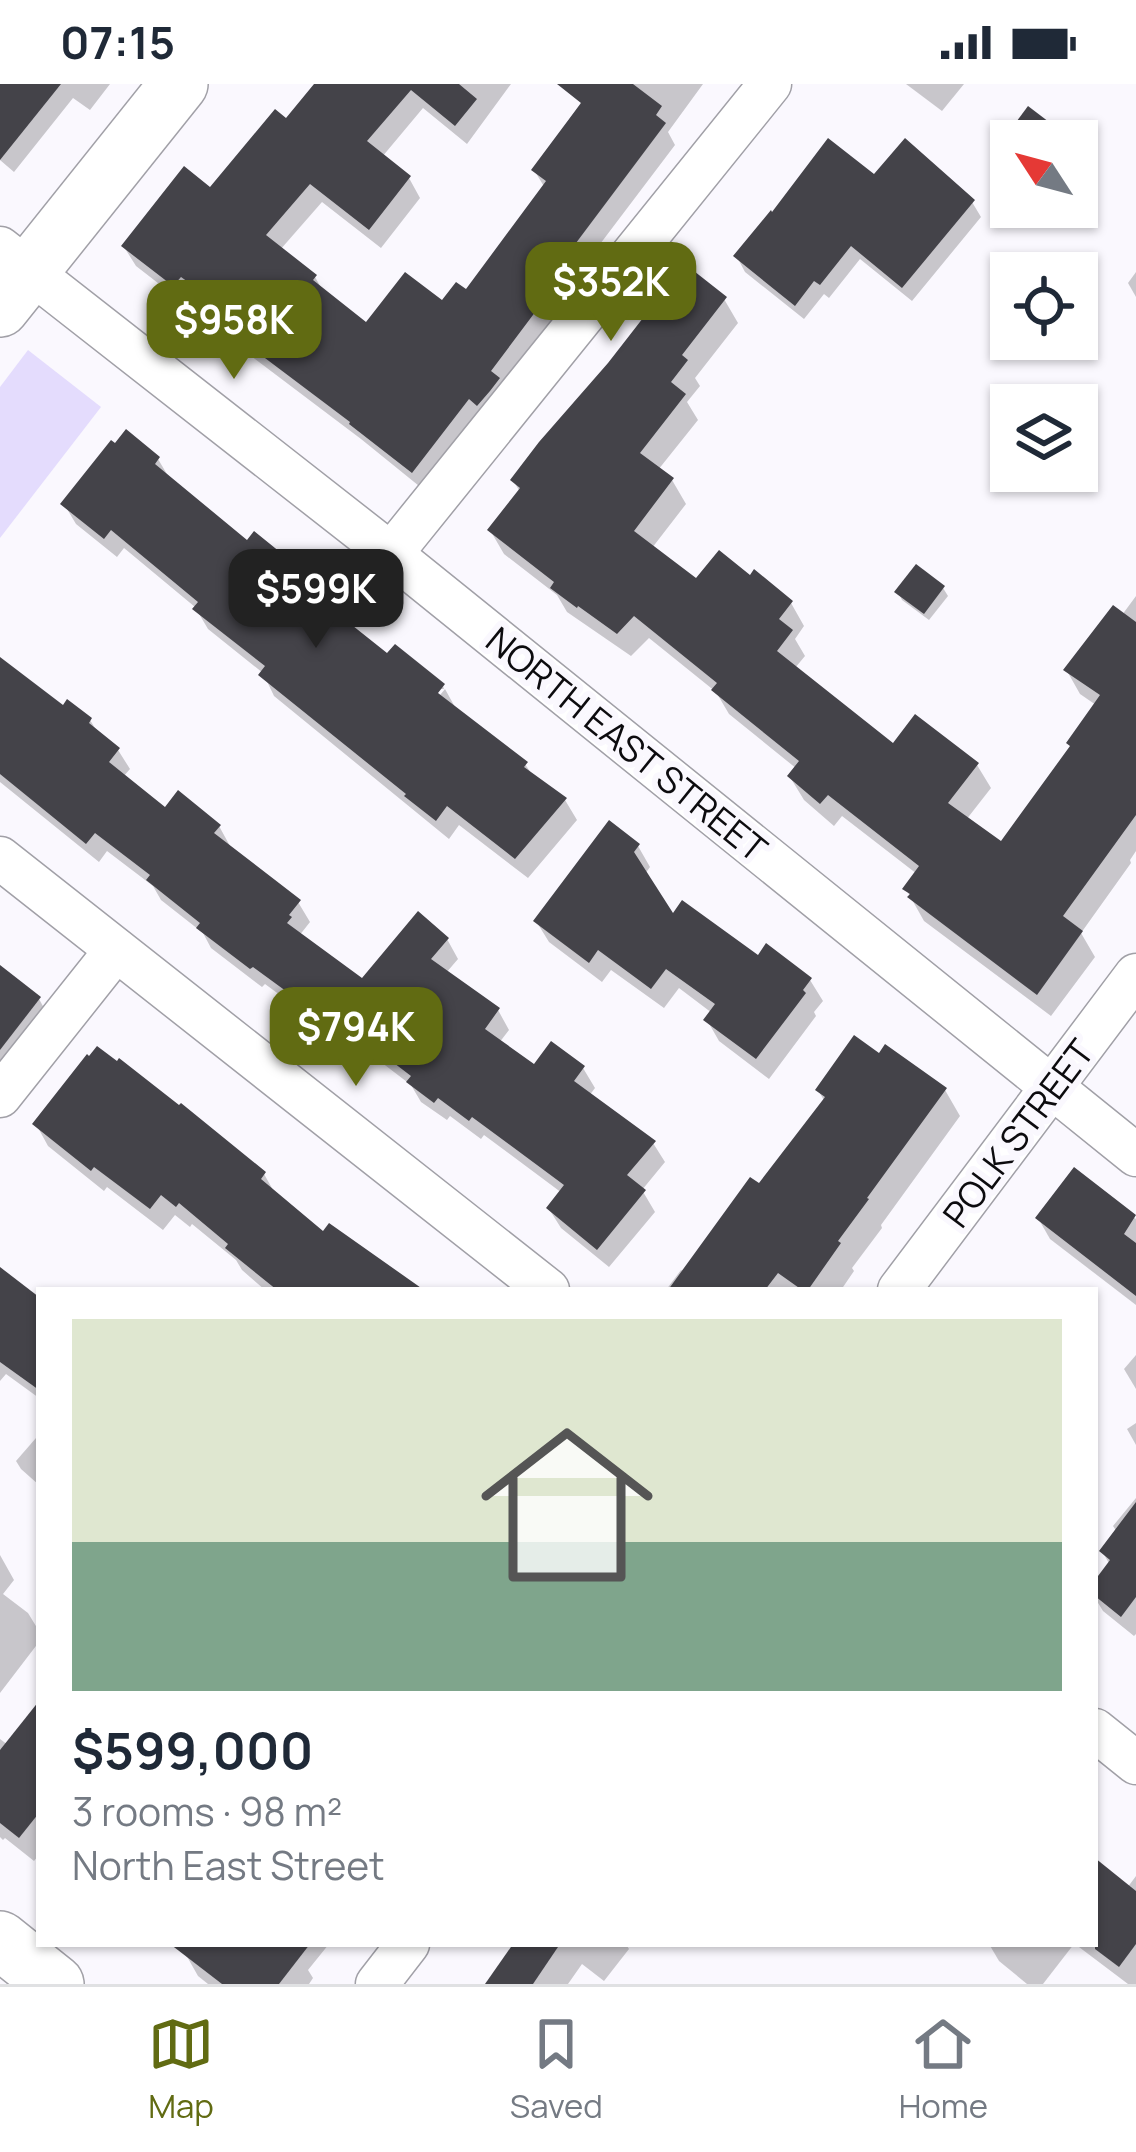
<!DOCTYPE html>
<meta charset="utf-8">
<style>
:root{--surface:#fff;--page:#f2f2f3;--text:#1f2937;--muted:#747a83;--line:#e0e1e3;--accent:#616b12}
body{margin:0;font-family:Manrope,sans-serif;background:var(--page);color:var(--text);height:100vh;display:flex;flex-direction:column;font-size:45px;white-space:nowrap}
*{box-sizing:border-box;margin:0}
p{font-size:39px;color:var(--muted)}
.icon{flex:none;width:66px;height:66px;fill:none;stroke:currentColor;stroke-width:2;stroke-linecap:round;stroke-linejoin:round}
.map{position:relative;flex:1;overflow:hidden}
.panel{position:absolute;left:36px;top:1203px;width:1062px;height:660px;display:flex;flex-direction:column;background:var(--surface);border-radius:0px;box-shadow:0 3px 9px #0004}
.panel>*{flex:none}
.needle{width:78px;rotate:306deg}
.buttons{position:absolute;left:990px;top:36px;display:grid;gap:24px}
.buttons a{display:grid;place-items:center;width:108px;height:108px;border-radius:0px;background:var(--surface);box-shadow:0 3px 9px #0004;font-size:60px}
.price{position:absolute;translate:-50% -102px;padding:0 27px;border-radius:24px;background:var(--accent);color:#fff;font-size:39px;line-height:78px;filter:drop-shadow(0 3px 6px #0008)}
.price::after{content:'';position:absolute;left:50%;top:72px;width:36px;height:27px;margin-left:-18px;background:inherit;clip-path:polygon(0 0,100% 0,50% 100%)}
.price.current{background:#222;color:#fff}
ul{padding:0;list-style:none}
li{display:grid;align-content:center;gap:24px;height:636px;padding:0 36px}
li span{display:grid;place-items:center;height:372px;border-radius:0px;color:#555}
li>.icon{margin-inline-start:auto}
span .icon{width:216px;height:216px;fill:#fffc;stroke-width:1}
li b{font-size:51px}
.status{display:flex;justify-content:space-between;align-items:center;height:84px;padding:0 60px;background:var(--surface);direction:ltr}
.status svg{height:33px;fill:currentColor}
.tab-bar{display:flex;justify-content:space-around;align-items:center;height:168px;border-top:3px solid var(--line);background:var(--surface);font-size:33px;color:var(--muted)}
.tab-bar a{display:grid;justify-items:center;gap:6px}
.tab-bar .current{color:var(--accent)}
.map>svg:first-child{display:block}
.green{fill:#e4dcfd}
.shadow{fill:#0003}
.building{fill:#444349}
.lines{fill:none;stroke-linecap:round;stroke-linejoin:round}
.street-casing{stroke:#a1a0a7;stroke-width:45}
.secondary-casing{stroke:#a1a0a7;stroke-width:60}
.street{stroke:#fff;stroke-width:42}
.secondary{stroke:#fff;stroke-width:57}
.labels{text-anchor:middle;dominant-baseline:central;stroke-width:12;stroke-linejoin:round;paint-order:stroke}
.street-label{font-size:36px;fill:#0c0b0e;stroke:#faf8fe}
</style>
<div class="status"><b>07:15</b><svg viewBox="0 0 49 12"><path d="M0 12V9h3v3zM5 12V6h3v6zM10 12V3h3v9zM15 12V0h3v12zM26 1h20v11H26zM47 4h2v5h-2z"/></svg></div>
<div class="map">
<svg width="1136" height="1900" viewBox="0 0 1136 1900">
<rect width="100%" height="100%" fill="#faf8fe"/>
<!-- green -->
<path class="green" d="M28 266 101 323 0 454V303Z"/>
<!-- shadow -->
<g class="shadow">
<path d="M0 0H110L90 26 73 14 14 88 0 76Z"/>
<path d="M318 0H511L467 60 423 24 382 73 409 94 420 114 381 164 322 118 280 166 315 193 324 209 367 242 442 221 467 210 545 104 534 86 594 0H703L668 48 675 61 588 176 595 189 424 406 361 355 235 260 223 240 227 235 193 210 185 220 136 182 124 163 211 107 287 39Z"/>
<path d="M906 0H964L942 27Z"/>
<path d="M1029 26 1069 57H1011V78L1002 62Z"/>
<path d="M874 94 972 118 981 133 912 217 860 175 829 214 824 210 804 235 745 188 737 173Z"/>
<path d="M1136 188V213L1128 199Z"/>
<path d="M724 215 738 239 695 294 700 302 687 318 698 336 658 386 672 396 686 420 652 464 696 498 751 496 791 519 804 542 795 555 805 572 795 584 893 663 977 681 991 704 966 736 1001 762 1072 664 1096 621 1080 610 1067 587 1122 531 1136 512V767L1130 776 1131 779 1081 849 1095 873 1051 932 924 837 906 805 917 790 842 732 834 742 804 716 790 693 797 685 729 630 716 608 649 554 631 572 567 528 557 511 504 470 490 446 520 408 513 396Z"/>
<path d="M1046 303 1068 321H1030Z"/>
<path d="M158 375 171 397 247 461 294 483 306 504 304 506 388 574 443 602 444 605H438L431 622 445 605 455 623 525 680 533 692 565 716 577 736 528 794 459 741 449 755 274 612 263 589 208 545 195 523 124 464 117 473 76 440 64 420Z"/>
<path d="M943 504 948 512 929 536 902 516 898 508Z"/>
<path d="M0 576 64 625 90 636 98 649 118 666 130 685 123 693 166 727 219 742 230 762 298 818 310 838 299 852 363 898 447 855 458 875 446 889 498 926 509 946 499 959 534 985 583 984 595 1004 589 1012 653 1059 665 1078 642 1106 655 1128 609 1183 561 1144 549 1125 562 1109 484 1051 481 1055 450 1032 447 1036 421 1018 411 1001 322 933 318 939 265 900 262 903 211 864 203 849 161 816 153 802 107 767 99 778 0 698Z"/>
<path d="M638 762 650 783 645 790 673 834 758 875 810 896 823 917 814 928 816 932 769 995 719 957 707 936 712 929 679 904 664 924 611 886 602 898 549 858 536 837Z"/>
<path d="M0 885 39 915 54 942 0 991Z"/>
<path d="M880 973 945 1006 960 1032 881 1141 882 1144 852 1184 854 1187 841 1206H666L681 1186 685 1188 759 1103 825 1018 818 1006Z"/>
<path d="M36 1040 264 1090 277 1113 324 1151 418 1206H265L242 1186 236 1176 192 1140 190 1143 175 1131 163 1146 107 1103 104 1107 48 1062Z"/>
<path d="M1074 1087 1136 1135V1221L1050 1155 1038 1134Z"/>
<path d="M0 1186 39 1217V1314L6 1290 0 1297Z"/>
<path d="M1136 1271V1305L1124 1285Z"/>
<path d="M1136 1339V1361L1127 1345Z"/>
<path d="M36 1354 39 1356V1401L21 1385 16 1377Z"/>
<path d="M1136 1414V1550L1134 1552 1103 1527 1095 1514V1500L1110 1481 1102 1467 1117 1448 1113 1442Z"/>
<path d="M0 1471 14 1496 3 1510 28 1529 39 1547V1558L0 1609Z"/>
<path d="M39 1622V1771L34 1777 5 1754 3 1756 0 1753V1655L8 1661Z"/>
<path d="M1095 1778 1127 1804 1136 1792V1900H1128L1075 1860H1095Z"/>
<path d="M193 1860H329L308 1886 313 1894 309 1900H208L198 1892 185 1869Z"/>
<path d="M516 1860H626L629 1865 604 1897 582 1880 568 1900H489Z"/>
<path d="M989 1860H1074L1043 1900H1027L999 1877Z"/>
</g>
<!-- building -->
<g class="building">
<path d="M0 0H61L0 76Z"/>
<path d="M314 0H459L477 15 455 42 411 6 367 57 411 92 369 146 310 100 266 151 317 191 313 196 366 238 405 188 442 216 456 198 466 205 546 97 531 86 581 19 557 0H633L662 22 656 31 666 39 576 159 586 167 563 198 560 195 491 287 500 294 490 307 477 322 469 315 412 389 349 340 350 338 220 240 229 227 181 193 173 202 121 162 184 82 210 103 275 25 286 34Z"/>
<path d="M1028 22 1074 57H1002Z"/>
<path d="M828 54 874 90 905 54 975 116 902 204 851 162 820 201 814 197 795 222 733 172 771 126 772 128Z"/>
<path d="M685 180 727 213 682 271 688 276 671 298 686 310 640 369 674 394 634 447 696 494 719 466 750 491 754 485 793 517 779 535 793 546 777 567 893 659 915 630 979 679 948 719 1001 757 1070 662 1066 659 1100 611 1063 586 1113 521 1136 538V731L1063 832 1083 847 1037 911 907 813 910 810 902 805 919 782 828 711 820 720 787 692 799 677 711 606 717 599 634 532 617 550 578 522 577 524 550 504 554 498 487 446 520 404 510 396 539 358 608 279Z"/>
<path d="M126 345 160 373 155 380 247 456 254 447 296 481 289 491 387 569 395 560 445 600 438 609 528 678 524 683 567 714 515 775 447 722 436 737 404 712 406 710 258 591 265 582 192 525 198 518 111 446 104 455 60 420 111 356 115 359Z"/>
<path d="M916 480 945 502 924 530 894 508Z"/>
<path d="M0 573 63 621 67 615 92 634 89 639 120 664 109 678 165 723 178 706 221 741 214 749 301 816 289 831 292 833 287 839 362 894 418 827 449 854 431 875 500 924 485 945 534 980 551 957 585 982 574 997 656 1057 627 1091 646 1106 597 1166 546 1124 564 1101 472 1033 469 1037 438 1014 434 1019 406 998 411 992 310 915 305 921 253 883 250 885 196 844 200 839 146 796 150 791 95 749 86 760 0 690Z"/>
<path d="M609 736 640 760 634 768 673 829 682 816 758 871 766 859 812 894 803 906 806 909 756 975 703 936 715 920 666 885 651 905 598 866 589 879 533 837Z"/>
<path d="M0 881 41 913 0 966Z"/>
<path d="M854 951 879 969 885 960 947 1004 867 1114 869 1115 838 1157 841 1159 808 1206H802L778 1189 765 1206H668L750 1093 759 1099 825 1013 815 1006Z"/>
<path d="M97 962 117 977 119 974 179 1021 181 1019 266 1088 261 1095 323 1147 329 1139 424 1206H277L225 1164 228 1160 179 1119 176 1123 161 1111 150 1125 94 1083 91 1087 32 1040 87 970 89 972Z"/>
<path d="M1074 1083 1136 1131 1124 1150 1136 1159V1212L1035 1134Z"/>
<path d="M0 1183 39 1213V1306L0 1278Z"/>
<path d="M1136 1418V1513L1121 1533 1095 1512V1496L1110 1476 1099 1467Z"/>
<path d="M39 1617V1729L19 1754 0 1739V1666Z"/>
<path d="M1095 1774 1136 1807V1860L1119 1883 1095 1865Z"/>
<path d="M170 1860H310L279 1900H222Z"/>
<path d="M513 1860H560L533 1900H485Z"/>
</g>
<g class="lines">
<!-- street casing -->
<g class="street-casing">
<g id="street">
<path d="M0 164 391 470 1136 1071"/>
<path d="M391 470 770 0"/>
<path d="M0 774 548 1206"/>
<path d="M0 1012 116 866"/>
<path d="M899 1206 1136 891"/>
<path d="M1095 1646 1136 1679"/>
<path d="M377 1900 408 1860"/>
</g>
</g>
<!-- secondary casing -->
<g class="secondary-casing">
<g id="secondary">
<path d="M0 224 179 0"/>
<path d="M0 1856 55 1900"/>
</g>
</g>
<!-- street -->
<use href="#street" class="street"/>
<!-- secondary -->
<use href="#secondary" class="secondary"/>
</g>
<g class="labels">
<!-- street labels -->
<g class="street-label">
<text transform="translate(627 660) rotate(39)">NORTH EAST STREET</text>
<text transform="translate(1018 1049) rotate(-53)">POLK STREET</text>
</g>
</g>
</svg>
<div class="buttons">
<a><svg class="needle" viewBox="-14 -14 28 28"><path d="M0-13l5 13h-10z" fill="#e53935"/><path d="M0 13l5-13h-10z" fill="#747a83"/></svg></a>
<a><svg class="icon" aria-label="locate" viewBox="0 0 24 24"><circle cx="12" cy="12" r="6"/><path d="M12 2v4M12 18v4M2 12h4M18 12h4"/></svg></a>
<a><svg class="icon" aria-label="layers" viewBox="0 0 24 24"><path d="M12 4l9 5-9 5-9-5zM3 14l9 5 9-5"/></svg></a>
</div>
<b class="price" style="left:611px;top:260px">$352K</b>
<b class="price" style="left:234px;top:298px">$958K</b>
<b class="price current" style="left:316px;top:567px">$599K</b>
<b class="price" style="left:356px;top:1005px">$794K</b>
<section class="panel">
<ul>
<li><span style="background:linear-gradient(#dfe7d0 60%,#7fa58c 0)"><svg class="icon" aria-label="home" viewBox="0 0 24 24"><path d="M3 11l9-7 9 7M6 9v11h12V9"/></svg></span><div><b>$599,000</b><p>3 rooms · 98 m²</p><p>North East Street</p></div></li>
</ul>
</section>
</div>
<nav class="tab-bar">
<a class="current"><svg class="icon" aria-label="map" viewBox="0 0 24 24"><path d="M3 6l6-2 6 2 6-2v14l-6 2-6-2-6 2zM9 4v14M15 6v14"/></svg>Map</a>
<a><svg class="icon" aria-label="saved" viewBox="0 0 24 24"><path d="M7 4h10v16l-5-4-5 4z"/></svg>Saved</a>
<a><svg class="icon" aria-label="home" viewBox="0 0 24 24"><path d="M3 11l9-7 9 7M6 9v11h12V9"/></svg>Home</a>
</nav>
